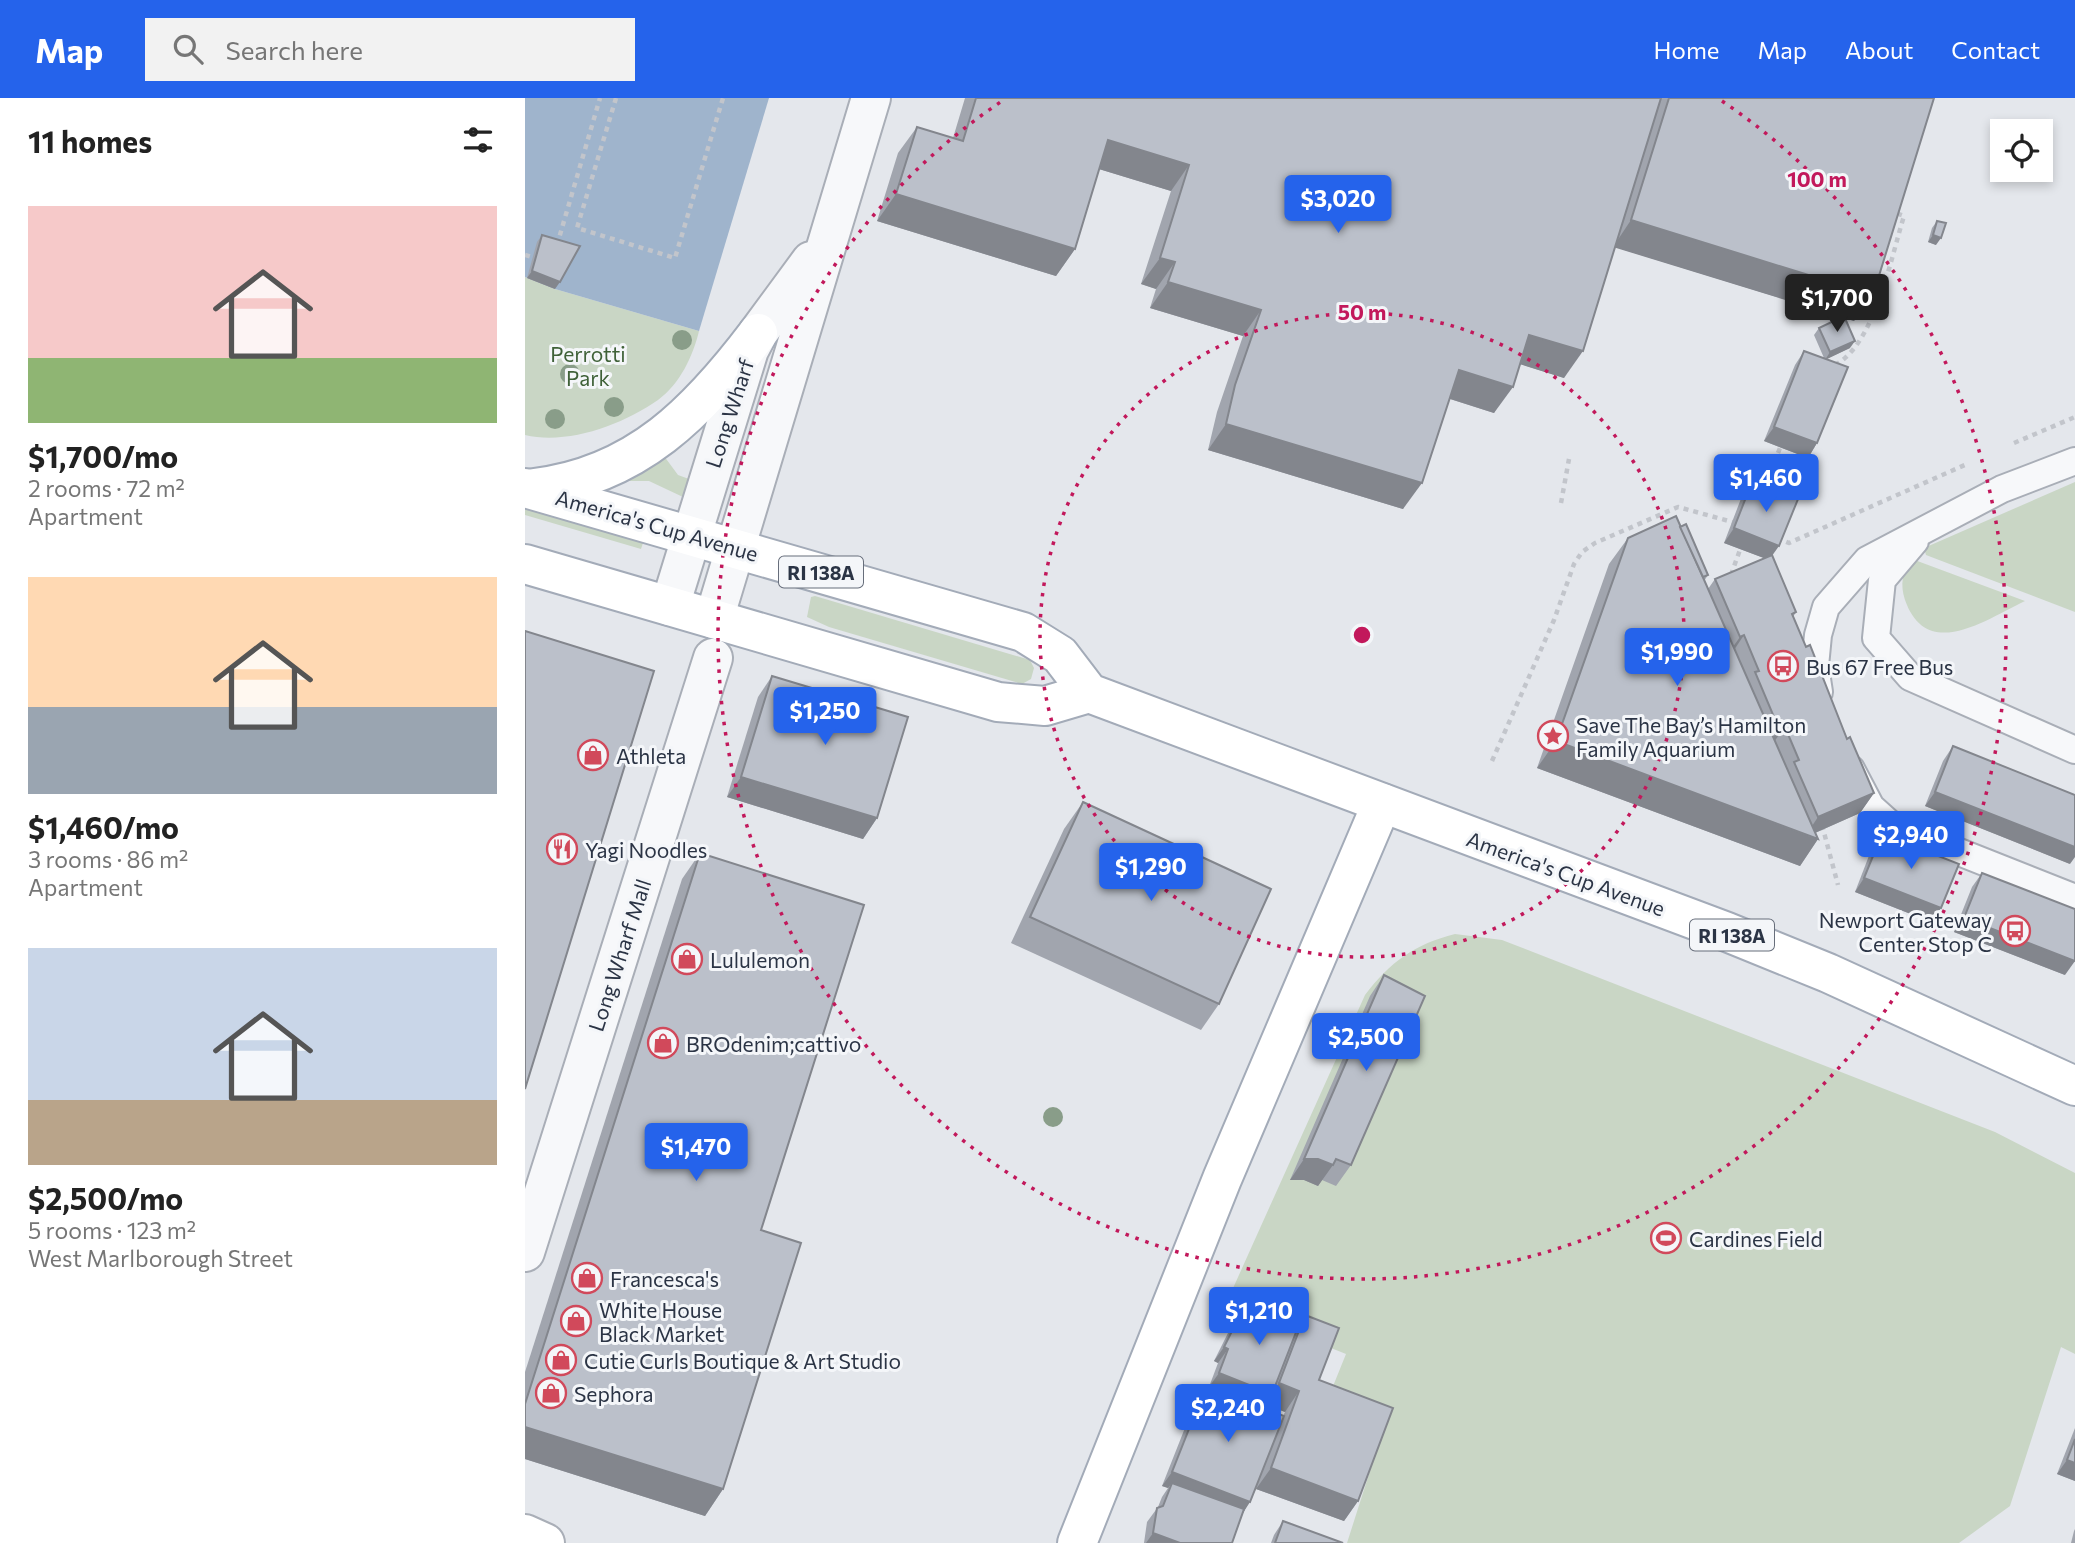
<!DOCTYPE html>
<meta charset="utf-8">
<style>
:root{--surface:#fff;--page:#f2f2f2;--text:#222;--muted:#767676;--accent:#2563eb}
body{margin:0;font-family:Commissioner,sans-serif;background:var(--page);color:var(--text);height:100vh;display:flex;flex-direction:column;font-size:26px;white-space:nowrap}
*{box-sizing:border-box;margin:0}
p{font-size:23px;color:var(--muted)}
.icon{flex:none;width:38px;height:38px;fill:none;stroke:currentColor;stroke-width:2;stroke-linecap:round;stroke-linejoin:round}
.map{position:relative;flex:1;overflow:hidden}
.side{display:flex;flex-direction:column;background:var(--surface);width:525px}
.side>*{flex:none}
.buttons{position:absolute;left:1465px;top:21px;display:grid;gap:14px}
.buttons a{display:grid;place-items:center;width:63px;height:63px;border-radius:0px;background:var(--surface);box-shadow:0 4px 10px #0003;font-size:35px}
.price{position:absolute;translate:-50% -60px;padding:0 16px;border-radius:7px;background:var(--accent);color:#fff;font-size:23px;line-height:46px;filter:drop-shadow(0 2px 4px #0008)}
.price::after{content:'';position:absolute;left:50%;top:42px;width:21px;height:16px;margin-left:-10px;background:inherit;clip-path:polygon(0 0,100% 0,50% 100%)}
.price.active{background:#222;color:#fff}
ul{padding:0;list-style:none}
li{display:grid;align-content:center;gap:14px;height:371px;padding:0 28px}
li span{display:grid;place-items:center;height:217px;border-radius:0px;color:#555}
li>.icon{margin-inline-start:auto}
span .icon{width:126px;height:126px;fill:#fffc;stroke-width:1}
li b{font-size:30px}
h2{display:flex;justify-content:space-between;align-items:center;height:84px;padding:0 28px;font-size:30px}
header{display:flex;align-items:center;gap:42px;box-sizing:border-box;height:98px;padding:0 35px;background:var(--accent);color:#fff}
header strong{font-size:33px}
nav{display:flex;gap:38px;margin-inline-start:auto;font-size:24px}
.search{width:490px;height:63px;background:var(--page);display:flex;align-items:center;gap:18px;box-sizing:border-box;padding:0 24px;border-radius:0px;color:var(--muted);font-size:26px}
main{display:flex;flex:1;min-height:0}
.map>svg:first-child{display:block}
.green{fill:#c9d6c5}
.water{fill:#9fb4cc}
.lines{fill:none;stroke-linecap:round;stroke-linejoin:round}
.service-casing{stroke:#a9aeb7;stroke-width:30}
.pedestrian-casing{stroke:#a9aeb7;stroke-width:42}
.tertiary-casing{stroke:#a9aeb7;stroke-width:42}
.secondary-casing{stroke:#a9aeb7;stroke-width:42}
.primary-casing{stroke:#a3abb8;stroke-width:42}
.path{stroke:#c2c5cb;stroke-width:4.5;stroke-dasharray:5 5;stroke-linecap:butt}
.service{stroke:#f7f8fa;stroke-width:26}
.pedestrian{stroke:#f7f8fa;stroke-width:38}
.tertiary{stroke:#f7f8fa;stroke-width:38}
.secondary{stroke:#fff;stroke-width:38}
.primary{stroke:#fff;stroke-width:38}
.tree{fill:#899d89}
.wall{fill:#a1a5ae;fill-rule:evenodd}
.shaded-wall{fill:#83868d}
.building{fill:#bbc0ca;stroke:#83868d;stroke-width:2}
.ring{fill:none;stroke:#c2185b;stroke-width:3.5;stroke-dasharray:3.5 7}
.labels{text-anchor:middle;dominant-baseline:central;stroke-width:6;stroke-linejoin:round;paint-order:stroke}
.shield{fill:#f4f6f9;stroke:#676e7b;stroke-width:2}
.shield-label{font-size:19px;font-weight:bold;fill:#2b3445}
.park-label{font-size:21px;fill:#3f6138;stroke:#f4f6f9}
.street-label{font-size:21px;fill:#2b3445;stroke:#f4f6f9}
.poi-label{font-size:21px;fill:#2b3445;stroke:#f4f6f9;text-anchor:start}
.centre{fill:#c2185b;stroke:#f4f6f9;stroke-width:3.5}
.ring-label{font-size:21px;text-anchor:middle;font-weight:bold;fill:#c2185b;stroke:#f4f6f9;stroke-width:6;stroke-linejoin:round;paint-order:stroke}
</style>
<header>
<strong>Map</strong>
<div class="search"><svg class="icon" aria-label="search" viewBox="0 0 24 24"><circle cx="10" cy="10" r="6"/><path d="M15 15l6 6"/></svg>Search here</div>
<nav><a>Home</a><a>Map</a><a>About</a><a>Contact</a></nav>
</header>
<main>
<section class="side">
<h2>11 homes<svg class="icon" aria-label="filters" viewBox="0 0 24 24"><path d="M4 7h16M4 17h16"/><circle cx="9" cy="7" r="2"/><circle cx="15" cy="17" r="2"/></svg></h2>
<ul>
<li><span style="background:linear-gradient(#f6c9c9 70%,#8fb573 0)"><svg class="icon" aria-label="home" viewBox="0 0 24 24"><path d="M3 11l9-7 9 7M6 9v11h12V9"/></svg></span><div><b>$1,700/mo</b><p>2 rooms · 72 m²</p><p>Apartment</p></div></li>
<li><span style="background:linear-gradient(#ffd9b3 60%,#9aa5b1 0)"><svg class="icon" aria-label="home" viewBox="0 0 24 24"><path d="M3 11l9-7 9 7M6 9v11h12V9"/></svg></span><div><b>$1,460/mo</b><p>3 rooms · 86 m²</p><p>Apartment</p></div></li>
<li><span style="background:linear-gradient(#c9d6e8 70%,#b9a48a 0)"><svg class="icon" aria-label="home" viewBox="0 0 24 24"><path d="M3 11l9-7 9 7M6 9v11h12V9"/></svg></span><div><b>$2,500/mo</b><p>5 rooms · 123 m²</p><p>West Marlborough Street</p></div></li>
</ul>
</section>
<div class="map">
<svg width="1550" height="1445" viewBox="0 0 1550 1445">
<rect width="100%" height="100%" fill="#e4e7ec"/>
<!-- green -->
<g class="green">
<path d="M0 179 30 191 174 233C168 258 155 286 133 302 97 327 43 347 0 337Z"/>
<path d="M139 358 153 377 164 381 158 399 124 383H102V378Z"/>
<path d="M1550 384V514L1401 457 1399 450Z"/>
<path d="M0 410 118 445 116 451 0 417Z"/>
<path d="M1387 461 1500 503C1460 522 1402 564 1380 502 1375 486 1377 474 1387 461Z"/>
<path d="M290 498 505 562 509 570 506 581 497 586 304 529 282 519 286 499Z"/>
<path d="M930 836 977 842 1470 1034 1550 1075V1256L1536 1249 1485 1408 1434 1445H822L859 1329 800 1308 821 1256 700 1208 840 897C865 864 890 846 930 836Z"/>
</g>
<!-- water -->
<path class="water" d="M0 0H244L174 233 30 191 0 179Z"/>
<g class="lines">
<!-- service casing -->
<g class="service-casing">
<g id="service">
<path d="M1390 443 1357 482 1351 540 1385 579 1550 652"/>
<path d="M1294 594 1290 568 1293 537 1301 509 1342 462 1477 391 1550 363"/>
<path d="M1326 671 1346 709 1366 727 1550 800"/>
</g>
</g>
<!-- pedestrian casing -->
<g class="pedestrian-casing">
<path id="pedestrian" d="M0 1154 188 560"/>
</g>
<!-- tertiary casing -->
<g class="tertiary-casing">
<g id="tertiary">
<path d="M145 508 224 252 233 235 286 163"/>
<path d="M189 521 346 0"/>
</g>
</g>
<!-- secondary casing -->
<g class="secondary-casing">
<path id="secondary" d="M0 1436 20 1445"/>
</g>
<!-- primary casing -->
<g class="primary-casing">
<g id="primary">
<path d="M0 390 498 534 535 557 564 595 1202 834 1303 875 1550 988"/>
<path d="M9 390C112 378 174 313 233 235"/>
<path d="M0 466 473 604 520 608 564 595"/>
<path d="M552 1445 697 1081 857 705"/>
</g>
</g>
<!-- path -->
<g class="path">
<path d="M91 0 52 130 150 160 198 0"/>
<path d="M32 147 75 0"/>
<path d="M0 157 13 161"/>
<path d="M1310 267C1350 246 1366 159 1379 118L1368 114"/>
<path d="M1489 345 1550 319"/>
<path d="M1238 392 1257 345"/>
<path d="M1036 405 1044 361"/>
<path d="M1252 440 1264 445 1442 366"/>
<path d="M1206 477 1217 446"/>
<path d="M967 663 1029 522 1049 466 1057 454 1070 445 1153 409 1211 425"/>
<path d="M1297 727 1313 787"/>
</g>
<!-- service -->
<use href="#service" class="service"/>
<!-- pedestrian -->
<use href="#pedestrian" class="pedestrian"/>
<!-- tertiary -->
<use href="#tertiary" class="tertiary"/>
<!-- secondary -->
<use href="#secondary" class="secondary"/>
<!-- primary -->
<use href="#primary" class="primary"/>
</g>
<!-- trees -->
<g class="tree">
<circle cx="157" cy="242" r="10"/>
<circle cx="45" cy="276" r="10"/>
<circle cx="89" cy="309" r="10"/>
<circle cx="30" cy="321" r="10"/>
<circle cx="528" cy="1019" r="10"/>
</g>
<!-- wall -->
<g class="wall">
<path d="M440 0H1409L1348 197 1329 223 1320 220 1325 250 1301 261 1292 345 1283 360 1239 343 1270 267 1279 253 1299 260 1289 237 1294 230 1317 219 1090 149 1039 280 995 266 969 315 925 301 878 411 683 352 692 314 718 238 625 210 631 191 616 186 646 93 574 71 550 151 531 178 352 123 373 55 392 29 428 40Z"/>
<path d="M1412 123 1411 147 1403 144 1407 130Z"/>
<path d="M17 137 30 191 2 180 12 144Z"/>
<path d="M1227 384 1247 458 1271 514 1268 519 1322 641 1349 695 1335 715 1290 735 1293 741 1275 768 1012 670 1084 466 1103 440 1155 429 1183 477 1179 483 1183 491 1190 481 1239 460 1199 445 1217 398Z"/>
<path d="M247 578 352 720 338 741 202 699 233 599Z"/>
<path d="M1428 648 1545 766 1400 708 1418 663Z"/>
<path d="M558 704 694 906 676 932 486 845 539 731Z"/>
<path d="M1357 736 1416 810 1406 824 1330 794 1347 750Z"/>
<path d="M175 755 236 1132 198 1391 180 1418 0 1361V1274L157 781Z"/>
<path d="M1457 775 1540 877 1429 834 1447 789Z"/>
<path d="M859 877 826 1067 811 1088 797 1082 793 1088 779 1082H765L845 898Z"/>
<path d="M722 1203 775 1224 780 1217 794 1282 833 1403 819 1423 731 1391 718 1415 707 1445H619L622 1424 633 1409 637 1399 643 1390 637 1388 671 1302 681 1288 684 1289 693 1265 689 1263 712 1217ZM740 1306 760 1314 758 1318 738 1310Z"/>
<path d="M1550 1330V1383L1532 1376Z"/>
<path d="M758 1423 818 1445H746L749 1437Z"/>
<path d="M1550 1431V1445H1546L1549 1433Z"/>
</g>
<!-- shaded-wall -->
<g class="shaded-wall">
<path d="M583 42 664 67 646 93 564 68Z"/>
<path d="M371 96 550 151 531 178 352 123Z"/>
<path d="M1106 122 1348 197 1329 223 1088 149Z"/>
<path d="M1408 137 1416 140 1411 147 1403 144Z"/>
<path d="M635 160 650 164 631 191 616 186Z"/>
<path d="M7 173 35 184 30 191 2 180Z"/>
<path d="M643 184 736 212 718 238 625 210Z"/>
<path d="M1004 237 1058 253 1039 280 985 263Z"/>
<path d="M1330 243 1325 250 1300 262 1305 254Z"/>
<path d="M934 272 988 289 969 315 916 298Z"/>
<path d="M701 326 897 385 878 411 683 352Z"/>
<path d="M1249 329 1292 345 1283 360 1239 343Z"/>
<path d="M1209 430 1254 448 1244 462 1199 445Z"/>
<path d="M1219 537 1205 558 1200 560 1215 539Z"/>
<path d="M1260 629 1245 649 1240 651 1254 631Z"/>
<path d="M1031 643 1281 737 1293 719 1349 695 1335 715 1283 738 1293 741 1275 768 1012 670Z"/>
<path d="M216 679 352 720 338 741 202 699Z"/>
<path d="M1410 694 1550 749V759L1545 766 1400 708Z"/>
<path d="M1339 780 1416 810 1406 824 1330 794Z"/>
<path d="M1439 820 1550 863 1540 877 1429 834Z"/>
<path d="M779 1061H793L808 1067 793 1088 779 1082H765Z"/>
<path d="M699 1249 703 1251 693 1265 689 1263Z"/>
<path d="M694 1275 746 1296 754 1285 774 1293 760 1314 740 1306 737 1311 684 1289Z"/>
<path d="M0 1329 198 1391 180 1418 0 1361Z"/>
<path d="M1542 1362 1550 1365V1383L1532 1376Z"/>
<path d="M746 1370 833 1403 819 1423 731 1391Z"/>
<path d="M647 1374 725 1404 716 1418 647 1385 643 1390 637 1388Z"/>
<path d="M628 1435 655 1445H621Z"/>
</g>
<!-- building -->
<g class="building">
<path d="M451 0H1136L1058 253 1004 237 988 289 934 272 897 385 701 326 710 287 736 212 643 184 650 164 635 160 664 67 583 42 550 151 371 96 392 29 438 43Z"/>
<path d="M1144 0H1409L1348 197 1106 122Z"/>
<path d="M1412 123 1421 125 1416 140 1408 137Z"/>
<path d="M17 137 55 148 35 184 7 173Z"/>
<path d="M1319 218 1330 243 1305 254 1294 230Z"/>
<path d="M1279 253 1323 269 1292 345 1249 329Z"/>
<path d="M1227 384 1273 401 1254 448 1209 430Z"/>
<path d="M1151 418 1293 741 1031 643 1103 440Z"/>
<path d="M1161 426 1183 477 1178 479 1155 429Z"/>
<path d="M1247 457 1271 514 1267 516 1281 549 1285 547 1322 641 1325 639 1349 695 1293 719 1269 664 1274 662 1260 629 1254 631 1230 574 1234 573 1219 537 1215 539 1190 481Z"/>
<path d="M0 533 129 573 0 991Z"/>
<path d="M247 578 383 619 352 720 216 679Z"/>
<path d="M1428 648 1550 697V749L1410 694Z"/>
<path d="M558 704 746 791 694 906 505 819Z"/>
<path d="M1357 736 1434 766 1416 810 1339 780Z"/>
<path d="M175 755 339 807 236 1132 276 1145 198 1391 0 1329V1306Z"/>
<path d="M1457 775 1550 811V863L1439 820Z"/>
<path d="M859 877 900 898 826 1067 811 1061 808 1067 793 1061H779Z"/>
<path d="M722 1203 775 1224 747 1296 694 1275 703 1251 699 1249Z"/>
<path d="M780 1217 814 1230 794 1282 868 1310 833 1403 746 1370 774 1293 754 1285Z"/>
<path d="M681 1288 759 1318 725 1404 647 1374Z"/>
<path d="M1550 1341V1365L1542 1362Z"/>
<path d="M647 1385 719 1411 707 1445H655L628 1435 632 1410 638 1408Z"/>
<path d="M758 1423 818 1445H750Z"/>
</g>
<!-- distance rings -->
<g class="ring">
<circle cx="837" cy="537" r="322"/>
<path d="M1197 3A644 644 0 1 1 477 3"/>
</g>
<!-- icons -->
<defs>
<g id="bus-ring" transform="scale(1.575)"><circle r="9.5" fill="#f4f6f9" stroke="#d1495b" stroke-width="1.5"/><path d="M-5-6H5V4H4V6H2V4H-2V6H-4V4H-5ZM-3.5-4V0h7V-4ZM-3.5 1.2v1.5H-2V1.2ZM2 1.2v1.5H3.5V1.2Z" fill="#d1495b"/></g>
<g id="sight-ring" transform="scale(1.575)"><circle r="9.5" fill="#f4f6f9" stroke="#d1495b" stroke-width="1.5"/><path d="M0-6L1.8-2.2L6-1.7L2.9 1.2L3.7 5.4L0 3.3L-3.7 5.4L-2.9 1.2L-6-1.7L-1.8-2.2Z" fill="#d1495b"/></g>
<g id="shop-ring" transform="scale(1.575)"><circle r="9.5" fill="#f4f6f9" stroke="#d1495b" stroke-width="1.5"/><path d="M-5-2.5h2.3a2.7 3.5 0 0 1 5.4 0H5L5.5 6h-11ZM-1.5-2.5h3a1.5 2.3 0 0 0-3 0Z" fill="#d1495b"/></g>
<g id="restaurant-ring" transform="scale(1.575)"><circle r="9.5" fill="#f4f6f9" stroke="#d1495b" stroke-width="1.5"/><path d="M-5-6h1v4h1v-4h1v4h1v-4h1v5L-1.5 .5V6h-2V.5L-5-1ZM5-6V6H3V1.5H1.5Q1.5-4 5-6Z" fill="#d1495b"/></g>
<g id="stadium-ring" transform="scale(1.575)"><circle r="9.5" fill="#f4f6f9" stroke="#d1495b" stroke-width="1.5"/><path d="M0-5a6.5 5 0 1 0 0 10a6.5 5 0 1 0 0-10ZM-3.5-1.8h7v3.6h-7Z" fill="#d1495b"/></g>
</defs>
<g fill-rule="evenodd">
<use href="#bus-ring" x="1258" y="568"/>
<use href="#sight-ring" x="1028" y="638"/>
<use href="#shop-ring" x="68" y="657"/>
<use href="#restaurant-ring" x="37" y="751"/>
<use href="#bus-ring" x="1490" y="833"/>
<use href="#shop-ring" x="162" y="861"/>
<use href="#shop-ring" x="138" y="945"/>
<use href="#stadium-ring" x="1141" y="1140"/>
<use href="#shop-ring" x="62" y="1180"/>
<use href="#shop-ring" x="51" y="1223"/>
<use href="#shop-ring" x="36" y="1262"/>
<use href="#shop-ring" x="26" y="1295"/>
</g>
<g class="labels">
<!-- shield labels -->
<g class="shield">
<rect x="254" y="458.5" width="84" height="31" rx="5"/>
<rect x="1165" y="821.5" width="84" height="31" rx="5"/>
</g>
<g class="shield-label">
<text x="296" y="474">RI 138A</text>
<text x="1207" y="837">RI 138A</text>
</g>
<!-- park labels -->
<g class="park-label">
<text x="63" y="255">Perrotti<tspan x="63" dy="24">Park</tspan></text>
</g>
<!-- street labels -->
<g class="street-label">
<text transform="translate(204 315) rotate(-72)">Long Wharf</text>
<text transform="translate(132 427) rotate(16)">America's Cup Avenue</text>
<text transform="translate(1041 775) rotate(20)">America's Cup Avenue</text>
<text transform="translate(94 857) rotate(-72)">Long Wharf Mall</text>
</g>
<!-- poi labels -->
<g class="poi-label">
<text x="1281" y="568">Bus 67 Free Bus</text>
<text x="1051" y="626">Save The Bay’s Hamilton<tspan x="1051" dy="24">Family Aquarium</tspan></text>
<text x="91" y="657">Athleta</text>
<text x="60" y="751">Yagi Noodles</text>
<text x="1467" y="821" text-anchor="end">Newport Gateway<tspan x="1467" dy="24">Center Stop C</tspan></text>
<text x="185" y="861">Lululemon</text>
<text x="161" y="945">BROdenim;cattivo</text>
<text x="1164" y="1140">Cardines Field</text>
<text x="85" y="1180">Francesca's</text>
<text x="74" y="1211">White House<tspan x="74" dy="24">Black Market</tspan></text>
<text x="59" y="1262">Cutie Curls Boutique &amp; Art Studio</text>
<text x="49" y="1295">Sephora</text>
</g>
</g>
<circle cx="837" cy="537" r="10" class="centre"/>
<g class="ring-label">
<text x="1292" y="89">100 m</text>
<text x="837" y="222">50 m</text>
</g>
</svg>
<div class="buttons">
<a><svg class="icon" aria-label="locate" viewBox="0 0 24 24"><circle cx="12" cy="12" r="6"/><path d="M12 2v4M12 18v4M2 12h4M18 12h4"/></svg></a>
</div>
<b class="price" style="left:813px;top:137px">$3,020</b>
<b class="price active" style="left:1312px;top:236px">$1,700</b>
<b class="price" style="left:1241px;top:416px">$1,460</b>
<b class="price" style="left:1152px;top:590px">$1,990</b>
<b class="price" style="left:300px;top:649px">$1,250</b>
<b class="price" style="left:1386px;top:773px">$2,940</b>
<b class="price" style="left:626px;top:805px">$1,290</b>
<b class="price" style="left:841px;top:975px">$2,500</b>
<b class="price" style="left:171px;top:1085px">$1,470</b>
<b class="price" style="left:734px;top:1249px">$1,210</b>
<b class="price" style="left:703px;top:1346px">$2,240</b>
</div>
</main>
